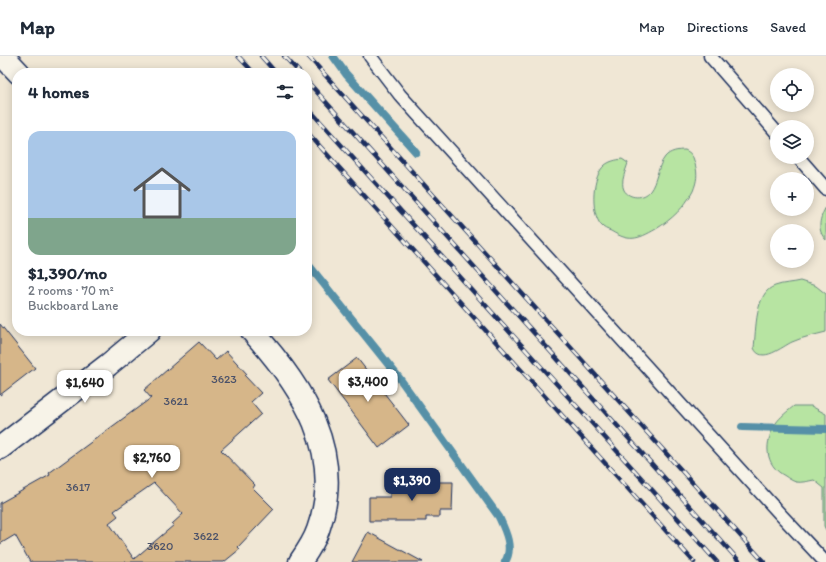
<!DOCTYPE html>
<meta charset="utf-8">
<style>
:root{--surface:#fff;--page:#f2f2f3;--text:#1f2937;--muted:#747a83;--line:#e0e1e3;--accent:#1b2f5e}
body{margin:0;font-family:Itim,sans-serif;background:var(--page);color:var(--text);height:100vh;display:flex;flex-direction:column;font-size:15px;white-space:nowrap}
*{box-sizing:border-box;margin:0}
p{font-size:13px;color:var(--muted)}
.icon{flex:none;width:22px;height:22px;fill:none;stroke:currentColor;stroke-width:2;stroke-linecap:round;stroke-linejoin:round}
.map{position:relative;flex:1;overflow:hidden}
.sheet{position:absolute;left:12px;top:12px;width:300px;height:268px;display:flex;flex-direction:column;background:var(--surface);border-radius:16px;box-shadow:0 2px 10px #0003}
.sheet>*{flex:none}
.buttons{position:absolute;left:770px;top:12px;display:grid;gap:8px}
.buttons a{display:grid;place-items:center;width:44px;height:44px;border-radius:50%;background:var(--surface);box-shadow:0 2px 10px #0003;font-size:20px}
.price{position:absolute;translate:-50% -34px;padding:0 9px;border-radius:8px;background:#fff;color:#222;font-size:13px;line-height:26px;filter:drop-shadow(0 1px 2px #0008)}
.price::after{content:'';position:absolute;left:50%;top:24px;width:12px;height:9px;margin-left:-6px;background:inherit;clip-path:polygon(0 0,100% 0,50% 100%)}
.price.on{background:var(--accent);color:#fff}
ul{padding:0;list-style:none}
li{display:grid;align-content:center;gap:8px;height:212px;padding:0 16px}
li+li{border-top:1px solid var(--line)}
li span{display:grid;place-items:center;height:124px;border-radius:12px;color:#555}
li>.icon{margin-inline-start:auto}
span .icon{width:72px;height:72px;fill:#fffc;stroke-width:1}
li b{font-size:17px}
h2{display:flex;justify-content:space-between;align-items:center;height:48px;padding:0 16px;font-size:17px}
header{display:flex;align-items:center;gap:24px;box-sizing:border-box;height:56px;padding:0 20px;background:var(--surface);border-bottom:1px solid var(--line)}
header strong{font-size:19px}
nav{display:flex;gap:22px;margin-inline-start:auto;font-size:14px}
.map>svg:first-child{display:block}
.green{fill:#b7e4a2;stroke:#698a80}
.lines{fill:none;stroke-linecap:round;stroke-linejoin:round}
.stream{stroke:#5790a7;stroke-width:8}
.building{fill:#d6b689;stroke:#1b2f5e;fill-rule:evenodd}
.lane-casing{stroke:#1b2f5e;stroke-width:15}
.street-casing{stroke:#1b2f5e;stroke-width:25}
.lane{stroke:#f7f3e8;stroke-width:12}
.street{stroke:#f7f3e8;stroke-width:22}
.rail-casing{stroke:#1b2f5e;stroke-width:4.5}
.rail{stroke:#f7f3e8;stroke-width:3;stroke-dasharray:9;stroke-linecap:butt}
.labels{text-anchor:middle;dominant-baseline:central;stroke-width:3;stroke-linejoin:round;paint-order:stroke}
.number-label{font-size:12px;fill:#4a5169}
</style>
<header>
<strong>Map</strong>
<nav><a>Map</a><a>Directions</a><a>Saved</a></nav>
</header>
<div class="map">
<svg width="826" height="506" viewBox="0 0 826 506">
<rect width="100%" height="100%" fill="#f0e7d5"/>
<filter id="ink" filterUnits="userSpaceOnUse"><feTurbulence type="fractalNoise" baseFrequency=".025" numOctaves="2"/><feDisplacementMap in="SourceGraphic" scale="8" xChannelSelector="R" yChannelSelector="G"/><feConvolveMatrix kernelMatrix="1 2 1 2 8 2 1 2 1" color-interpolation-filters="sRGB"/></filter>
<g filter="url(#ink)">
<!-- green -->
<g class="green">
<path d="M685 94C687 95 691 97 692 100 694 102 694 106 695 108 698 118 697 125 693 135 685 151 671 164 656 173 637 184 629 186 611 175 608 174 603 172 601 169 590 156 592 119 605 109 610 105 616 104 622 103L628 107C626 114 620 126 624 134 629 143 644 143 650 135 657 126 657 111 665 101 670 95 678 94 685 94Z"/>
<path d="M826 151V184C816 174 820 161 826 151Z"/>
<path d="M800 225 816 230 826 238V276C815 279 803 281 792 286 783 290 761 309 754 292 756 274 755 236 775 230 783 227 792 227 800 225Z"/>
<path d="M794 350H811L826 358V474L824 470V432L814 424C809 425 801 427 796 426 792 425 788 422 785 420 764 409 764 386 776 367 780 361 788 355 794 350Z"/>
</g>
<g class="lines">
<!-- stream -->
<g class="stream">
<path d="M333 0 346 18 416 96"/>
<path d="M307 207 400 323 499 461C505 474 514 492 505 506"/>
<path d="M742 371 826 373"/>
</g>
</g>
<!-- building -->
<g class="building">
<path d="M0 268 35 312 0 339Z"/>
<path d="M199 286 216 304 226 295 247 318 245 320 261 337 251 346 261 358 221 394 255 429 253 432 274 453 238 491 240 493 224 506H30L15 479 0 488V447L50 419 49 417 151 342 144 334ZM154 427 183 458 172 468 174 469 134 503 109 467 118 460 114 455Z"/>
<path d="M357 302 409 369 379 392 328 324Z"/>
<path d="M390 426H453L452 455H440V461H426V465H369V441H390Z"/>
<path d="M368 476 423 506H352Z"/>
</g>
<g class="lines">
<!-- lane casing -->
<g class="lane-casing">
<g id="lane">
<path d="M370 0 400 39 780 458 825 506"/>
<path d="M710 0 777 77"/>
<path d="M798 101 826 133"/>
</g>
</g>
<!-- street casing -->
<g class="street-casing">
<g id="street">
<path d="M3 0 19 17"/>
<path d="M252 275C302 330 346 397 318 474 314 486 307 496 300 506"/>
<path d="M0 392 108 309 149 275"/>
</g>
</g>
<!-- lane -->
<use href="#lane" class="lane"/>
<!-- street -->
<use href="#street" class="street"/>
<!-- rail casing -->
<g class="rail-casing">
<g id="rail">
<path d="M238 0 254 17"/>
<path d="M261 0 276 17"/>
<path d="M284 0 300 17"/>
<path d="M308 0 764 506"/>
<path d="M307 25 740 506"/>
<path d="M307 51 717 506"/>
<path d="M307 76 694 506"/>
</g>
</g>
<!-- rail -->
<use href="#rail" class="rail"/>
</g>
</g>
<g class="labels">
<!-- number labels -->
<g class="number-label">
<text x="224" y="323">3623</text>
<text x="176" y="345">3621</text>
<text x="78" y="431">3617</text>
<text x="206" y="480">3622</text>
<text x="160" y="490">3620</text>
</g>
</g>
</svg>
<div class="buttons">
<a><svg class="icon" aria-label="locate" viewBox="0 0 24 24"><circle cx="12" cy="12" r="6"/><path d="M12 2v4M12 18v4M2 12h4M18 12h4"/></svg></a>
<a><svg class="icon" aria-label="layers" viewBox="0 0 24 24"><path d="M12 4l9 5-9 5-9-5zM3 14l9 5 9-5"/></svg></a>
<a>+</a>
<a>−</a>
</div>
<b class="price" style="left:368px;top:347px">$3,400</b>
<b class="price" style="left:85px;top:348px">$1,640</b>
<b class="price" style="left:152px;top:423px">$2,760</b>
<b class="price on" style="left:412px;top:446px">$1,390</b>
<section class="sheet">
<h2>4 homes<svg class="icon" aria-label="filters" viewBox="0 0 24 24"><path d="M4 7h16M4 17h16"/><circle cx="9" cy="7" r="2"/><circle cx="15" cy="17" r="2"/></svg></h2>
<ul>
<li><span style="background:linear-gradient(#a9c7e8 70%,#7fa58c 0)"><svg class="icon" aria-label="home" viewBox="0 0 24 24"><path d="M3 11l9-7 9 7M6 9v11h12V9"/></svg></span><div><b>$1,390/mo</b><p>2 rooms · 70 m²</p><p>Buckboard Lane</p></div></li>
</ul>
</section>
</div>
